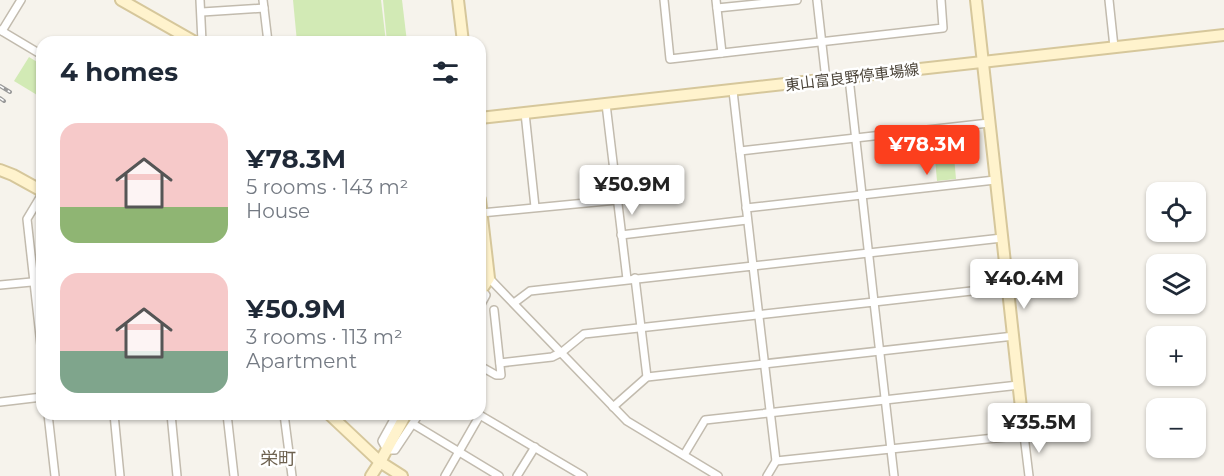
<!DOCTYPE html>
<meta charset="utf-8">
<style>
:root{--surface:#fff;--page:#f6f6f7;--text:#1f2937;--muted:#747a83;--accent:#fc3f1d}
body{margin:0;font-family:Montserrat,"Noto Sans JP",sans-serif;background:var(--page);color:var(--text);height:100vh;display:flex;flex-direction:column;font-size:22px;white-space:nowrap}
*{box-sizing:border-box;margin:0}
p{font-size:20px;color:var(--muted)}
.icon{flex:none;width:33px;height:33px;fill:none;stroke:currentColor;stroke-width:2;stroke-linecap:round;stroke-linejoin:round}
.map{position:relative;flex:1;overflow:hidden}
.sheet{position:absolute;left:36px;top:36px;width:450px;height:384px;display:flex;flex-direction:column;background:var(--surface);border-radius:18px;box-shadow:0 2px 4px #0004}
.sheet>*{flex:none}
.buttons{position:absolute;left:1146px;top:182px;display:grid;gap:12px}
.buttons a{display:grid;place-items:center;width:60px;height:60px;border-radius:12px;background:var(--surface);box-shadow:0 2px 4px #0004;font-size:30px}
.price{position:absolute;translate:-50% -51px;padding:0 14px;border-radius:6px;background:#fff;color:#222;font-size:20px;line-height:39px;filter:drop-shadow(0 2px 3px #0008)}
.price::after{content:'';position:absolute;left:50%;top:36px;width:18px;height:14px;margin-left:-9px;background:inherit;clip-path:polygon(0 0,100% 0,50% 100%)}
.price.on{background:var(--accent);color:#fff}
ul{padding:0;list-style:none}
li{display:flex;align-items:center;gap:18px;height:150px;padding:0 24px}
li span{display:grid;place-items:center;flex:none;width:168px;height:120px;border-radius:18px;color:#555}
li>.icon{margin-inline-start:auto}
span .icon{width:72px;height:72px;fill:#fffc;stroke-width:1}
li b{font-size:26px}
h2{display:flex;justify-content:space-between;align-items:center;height:72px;padding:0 24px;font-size:26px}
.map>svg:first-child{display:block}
.green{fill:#d2eab5}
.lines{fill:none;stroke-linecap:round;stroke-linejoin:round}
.street-casing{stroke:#c2bbae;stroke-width:10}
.secondary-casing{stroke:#d6c79b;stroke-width:14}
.street{stroke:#fff;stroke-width:7}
.secondary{stroke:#fff3cd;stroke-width:10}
.rail-casing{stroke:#9a9a9a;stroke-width:4}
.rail{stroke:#fff;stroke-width:1.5;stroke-dasharray:4.5;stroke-linecap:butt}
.labels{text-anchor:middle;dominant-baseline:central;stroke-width:5;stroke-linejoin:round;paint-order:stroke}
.street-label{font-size:15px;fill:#4b4439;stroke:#fff}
.quarter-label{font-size:18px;fill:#6e6250;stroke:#fff}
</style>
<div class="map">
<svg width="1224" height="476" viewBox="0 0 1224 476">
<rect width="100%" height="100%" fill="#f6f3ec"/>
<!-- green -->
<g class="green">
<path d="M293 0H381L386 42H297Z"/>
<path d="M383 0H402L407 42H387Z"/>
<path d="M29 57 42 65V98L14 81Z"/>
<path d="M952 133 956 179 937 181 933 135Z"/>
</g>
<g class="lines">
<!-- street casing -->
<g class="street-casing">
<g id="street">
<path d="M200 0 202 42"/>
<path d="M263 0 268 42"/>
<path d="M664 0 670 59 943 28 941 0"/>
<path d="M716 0 722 53"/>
<path d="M817 0 826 80"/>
<path d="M1109 0 1114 47"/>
<path d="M717 8 797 0"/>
<path d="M202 12 264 8"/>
<path d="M0 30 42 55"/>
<path d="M2 31 21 0"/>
<path d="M849 78 874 302 1007 287"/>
<path d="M733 91 753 266 1002 238"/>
<path d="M606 104 627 279"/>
<path d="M525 113 535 207"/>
<path d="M740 151 989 123"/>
<path d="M42 194 27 219 42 354"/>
<path d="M746 208 995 180"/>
<path d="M481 213 617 200"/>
<path d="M621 235 747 220"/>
<path d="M489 278 627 421 718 476"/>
<path d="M635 278 647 377"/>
<path d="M0 285 42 281"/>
<path d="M514 303 530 291 753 266 776 461 767 476"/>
<path d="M480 306 486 295 480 288"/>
<path d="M500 363 552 357 562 352 584 334 874 302 894 476"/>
<path d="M480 366 496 375H501L494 310"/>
<path d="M0 402 42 397"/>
<path d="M613 407 647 377 1014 336"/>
<path d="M48 414 55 476"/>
<path d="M114 414 120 476"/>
<path d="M171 414 177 476"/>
<path d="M227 414 234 476"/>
<path d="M284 414 292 476"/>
<path d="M397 414 382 441 387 450H395L419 414"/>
<path d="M478 414 583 476"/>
<path d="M413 424 499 476"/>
<path d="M684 455 705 420 1019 385"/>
<path d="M776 461 1024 435 1029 476"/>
<path d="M445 476 480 415"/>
<path d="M517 476 535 447"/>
</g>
</g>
<!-- secondary casing -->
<g class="secondary-casing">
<g id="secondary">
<path d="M121 0 195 42"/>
<path d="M458 0 463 42"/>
<path d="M976 0 1024 435"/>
<path d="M480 118 1224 35"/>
<path d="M0 170 13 175 42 191"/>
<path d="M480 200 489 278 480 292"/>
<path d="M329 414 380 462 406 414"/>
<path d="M371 476 380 462 402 476"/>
</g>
</g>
<!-- street -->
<use href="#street" class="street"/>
<!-- secondary -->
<use href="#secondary" class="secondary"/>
<!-- rail casing -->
<g class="rail-casing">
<g id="rail">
<path d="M0 86 10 92"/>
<path d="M0 98 4 101"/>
</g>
</g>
<!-- rail -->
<use href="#rail" class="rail"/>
</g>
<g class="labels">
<!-- street labels -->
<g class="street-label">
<text transform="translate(852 77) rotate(-7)">東山富良野停車場線</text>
</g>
<!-- quarter labels -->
<g class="quarter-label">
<text x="278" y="459">栄町</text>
</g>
</g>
</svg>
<div class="buttons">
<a><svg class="icon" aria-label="locate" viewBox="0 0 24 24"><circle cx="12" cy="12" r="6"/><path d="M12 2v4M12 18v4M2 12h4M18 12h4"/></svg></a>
<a><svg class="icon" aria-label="layers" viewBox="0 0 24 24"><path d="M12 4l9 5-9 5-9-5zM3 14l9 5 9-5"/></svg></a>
<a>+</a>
<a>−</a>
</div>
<b class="price on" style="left:927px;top:176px">¥78.3M</b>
<b class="price" style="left:632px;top:216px">¥50.9M</b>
<b class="price" style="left:1024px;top:310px">¥40.4M</b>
<b class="price" style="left:1039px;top:454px">¥35.5M</b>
<section class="sheet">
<h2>4 homes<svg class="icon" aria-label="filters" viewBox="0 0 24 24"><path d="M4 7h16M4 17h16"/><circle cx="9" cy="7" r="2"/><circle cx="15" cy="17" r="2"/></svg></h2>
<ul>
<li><span style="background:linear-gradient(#f6c9c9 70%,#8fb573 0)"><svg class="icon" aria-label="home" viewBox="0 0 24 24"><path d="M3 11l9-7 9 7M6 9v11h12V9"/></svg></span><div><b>¥78.3M</b><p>5 rooms · 143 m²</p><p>House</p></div></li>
<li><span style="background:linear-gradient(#f6c9c9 65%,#7fa58c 0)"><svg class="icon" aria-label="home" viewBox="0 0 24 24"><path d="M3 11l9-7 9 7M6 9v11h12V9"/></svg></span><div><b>¥50.9M</b><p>3 rooms · 113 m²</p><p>Apartment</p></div></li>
</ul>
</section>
</div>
